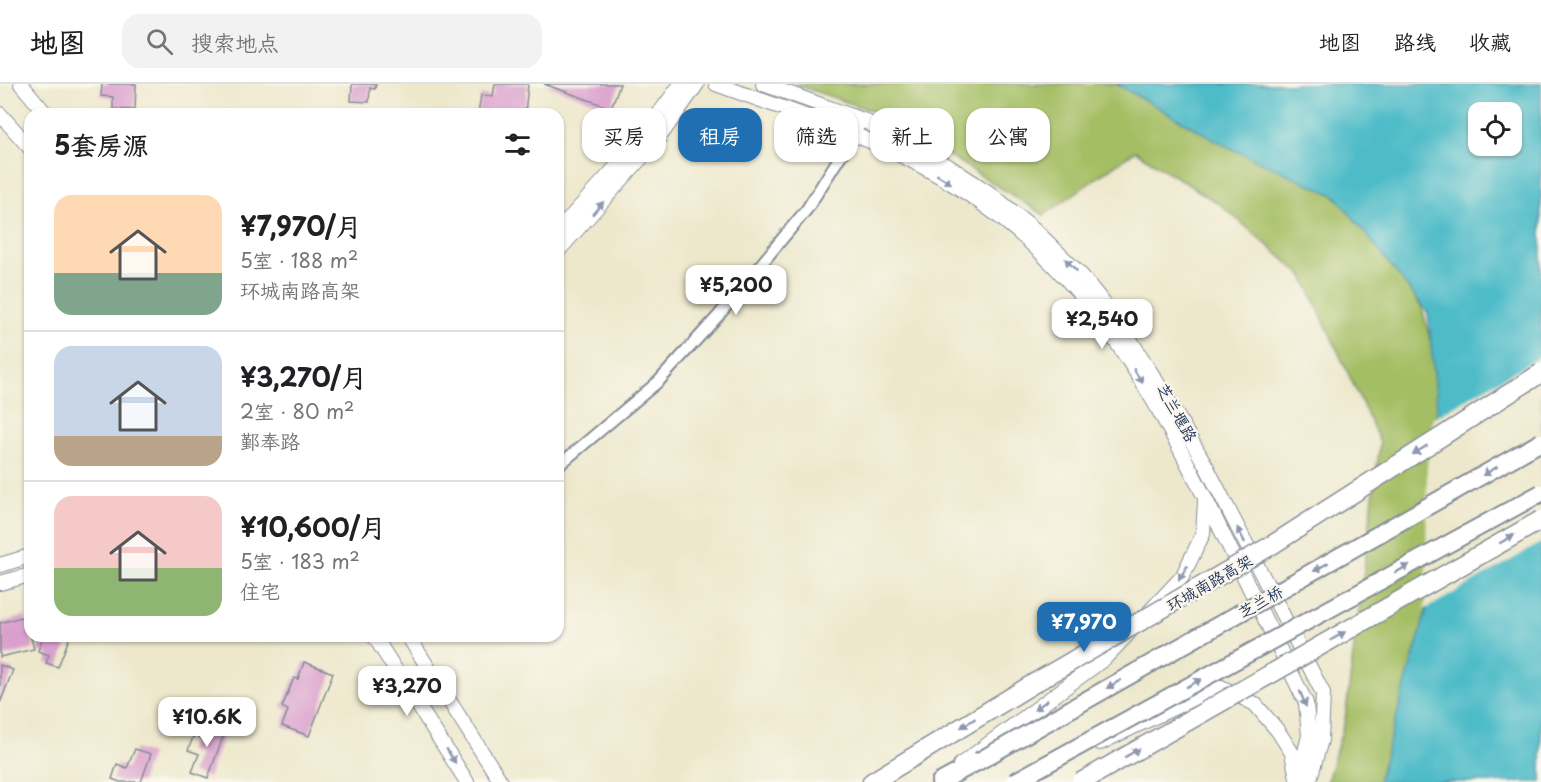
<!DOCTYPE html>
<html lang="zh">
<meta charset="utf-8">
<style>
:root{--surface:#fff;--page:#f2f2f2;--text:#202124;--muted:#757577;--line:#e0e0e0;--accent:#1f6fb2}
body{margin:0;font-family:"Playpen Sans","LXGW WenKai TC",sans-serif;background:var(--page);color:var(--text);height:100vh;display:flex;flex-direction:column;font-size:22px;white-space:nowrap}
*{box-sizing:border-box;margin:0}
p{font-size:20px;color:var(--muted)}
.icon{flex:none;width:33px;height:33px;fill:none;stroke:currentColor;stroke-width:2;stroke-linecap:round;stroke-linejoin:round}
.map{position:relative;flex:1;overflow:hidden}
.panel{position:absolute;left:24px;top:24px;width:540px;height:534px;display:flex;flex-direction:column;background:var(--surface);border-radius:18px;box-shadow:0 2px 4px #0004}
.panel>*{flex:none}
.hud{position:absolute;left:582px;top:24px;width:570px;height:54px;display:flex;gap:12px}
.fabs{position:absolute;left:1468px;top:18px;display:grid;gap:12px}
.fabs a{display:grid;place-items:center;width:54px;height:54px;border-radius:12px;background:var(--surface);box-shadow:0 2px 4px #0004;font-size:30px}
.price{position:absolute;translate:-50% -51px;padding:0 14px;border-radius:12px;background:#fff;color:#222;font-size:20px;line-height:39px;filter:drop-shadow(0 2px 3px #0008)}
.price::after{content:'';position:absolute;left:50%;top:36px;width:18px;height:14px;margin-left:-9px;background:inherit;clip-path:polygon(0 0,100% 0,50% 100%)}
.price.current{background:var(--accent);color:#fff}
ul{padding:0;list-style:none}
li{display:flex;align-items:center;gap:18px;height:150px;padding:0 30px}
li+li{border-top:2px solid var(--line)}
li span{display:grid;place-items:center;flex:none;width:168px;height:120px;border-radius:18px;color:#555}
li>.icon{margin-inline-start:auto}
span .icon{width:72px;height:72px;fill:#fffc;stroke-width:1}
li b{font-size:26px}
h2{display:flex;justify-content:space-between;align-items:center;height:72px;padding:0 30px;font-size:26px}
.chip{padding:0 21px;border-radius:18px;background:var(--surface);box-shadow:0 2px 4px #0004;font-size:21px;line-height:54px}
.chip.current{background:var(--accent);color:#fff}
header{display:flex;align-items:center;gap:36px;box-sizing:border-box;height:84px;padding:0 30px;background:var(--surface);border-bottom:2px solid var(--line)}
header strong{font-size:28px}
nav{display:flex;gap:33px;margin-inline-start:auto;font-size:21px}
.search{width:420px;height:54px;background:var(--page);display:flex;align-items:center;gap:15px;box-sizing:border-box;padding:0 21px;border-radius:18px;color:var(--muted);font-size:22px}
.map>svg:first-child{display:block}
.green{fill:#a4be64;stroke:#607661;stroke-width:1.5}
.water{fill:#4ebbc8;stroke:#347593;stroke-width:1.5;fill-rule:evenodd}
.pier{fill:#ede8cc}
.building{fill:#daa0cd}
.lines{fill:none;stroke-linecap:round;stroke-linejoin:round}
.street-casing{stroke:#848c95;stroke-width:14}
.secondary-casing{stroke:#848c95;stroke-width:16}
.primary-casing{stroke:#848c95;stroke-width:20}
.highway-casing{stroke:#848c95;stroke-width:21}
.street{stroke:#fff;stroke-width:10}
.secondary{stroke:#fff;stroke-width:14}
.primary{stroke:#fff;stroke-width:16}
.highway{stroke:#fff;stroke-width:18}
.primary-bridge-casing{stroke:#848c95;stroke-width:20;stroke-linecap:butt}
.highway-bridge-casing{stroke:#848c95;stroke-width:21;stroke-linecap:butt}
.primary-bridge{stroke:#fff;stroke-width:16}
.highway-bridge{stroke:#fff;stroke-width:18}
.oneway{fill:#8d97ae}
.labels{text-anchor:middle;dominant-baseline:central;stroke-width:4.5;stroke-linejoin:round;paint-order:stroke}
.street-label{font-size:16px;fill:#1b2f5e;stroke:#fbf7ec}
</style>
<header>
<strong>地图</strong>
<div class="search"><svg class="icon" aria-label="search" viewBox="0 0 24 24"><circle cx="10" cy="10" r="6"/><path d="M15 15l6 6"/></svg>搜索地点</div>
<nav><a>地图</a><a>路线</a><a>收藏</a></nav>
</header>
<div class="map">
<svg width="1541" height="698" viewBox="0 0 1541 698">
<rect width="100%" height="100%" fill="#fbf7ec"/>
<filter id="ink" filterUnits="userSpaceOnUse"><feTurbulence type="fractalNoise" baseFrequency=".0167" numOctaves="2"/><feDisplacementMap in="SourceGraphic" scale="12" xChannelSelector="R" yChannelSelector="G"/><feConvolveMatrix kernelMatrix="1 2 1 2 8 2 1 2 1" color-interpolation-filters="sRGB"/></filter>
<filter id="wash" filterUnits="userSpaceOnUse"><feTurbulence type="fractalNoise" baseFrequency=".008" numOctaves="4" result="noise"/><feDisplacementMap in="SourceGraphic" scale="24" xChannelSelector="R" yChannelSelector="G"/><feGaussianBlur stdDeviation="1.35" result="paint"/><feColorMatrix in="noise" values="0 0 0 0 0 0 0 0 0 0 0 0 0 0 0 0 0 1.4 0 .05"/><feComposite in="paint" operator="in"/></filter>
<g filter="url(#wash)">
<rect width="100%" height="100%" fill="#ede8cc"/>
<!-- green -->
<path class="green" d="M794 0H1150L1309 88 1371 146 1422 224 1444 307 1423 570 1385 698H1327L1345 636 1380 358 1303 192 1221 121 1135 67 1044 131 884 31Z"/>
<!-- water -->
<path class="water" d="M1116 0H1541V698H1378L1429 517 1430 383 1437 322 1428 229 1336 112 1228 63ZM1479 28H1512V62H1479Z"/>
<!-- pier -->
<path class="pier" d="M1541 272V459L1424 526 1426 517 1427 383 1433 334Z"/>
<g id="blocks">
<!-- building -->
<g class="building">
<path d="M102 0H136L135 26 113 25V13L101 12Z"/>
<path d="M352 0H376L375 5 370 4 369 18 351 17Z"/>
<path d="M495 0H528L525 30H478L481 11 493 12Z"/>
<path d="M544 0H620L611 24Z"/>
<path d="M25 532 34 565 0 573V539Z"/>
<path d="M43 552H70L58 583 46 579 49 571 38 567Z"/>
<path d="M304 578 333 589 309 652 282 642 288 626 282 623 294 594 298 595Z"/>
<path d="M0 581 13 586 0 619Z"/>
<path d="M211 636 227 642 208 694 192 688 199 670 188 666 194 651 204 655Z"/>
<path d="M135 665 151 670 141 698H120L112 695 117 680 127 684Z"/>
</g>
</g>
</g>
<g filter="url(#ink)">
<use href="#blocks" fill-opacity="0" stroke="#848c95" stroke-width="1.5"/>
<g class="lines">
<!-- street casing -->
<g class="street-casing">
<path id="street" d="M558 382 659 297 719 231 807 125 863 36"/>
</g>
<!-- secondary casing -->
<g class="secondary-casing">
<g id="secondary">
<path d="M21 0 46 30"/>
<path d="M716 0C786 26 861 48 927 85 983 116 1035 158 1077 207 1136 276 1178 359 1218 440 1247 499 1277 559 1306 619L1309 652 1297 698"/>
<path d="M763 0 863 36 948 82 991 110 1034 145 1082 192 1121 241 1165 311 1205 380 1323 609 1321 656 1309 698"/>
<path d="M0 30 30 64"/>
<path d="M558 147 635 62 681 0"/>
<path d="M558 167 658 55 697 0"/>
<path d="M0 481 30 472"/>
<path d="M0 499 30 491"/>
<path d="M1150 527 1182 493 1203 450 1205 417"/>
<path d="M374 552 467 698"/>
<path d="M408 552 501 698"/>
<path d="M1100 659 1219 602 1255 620 1278 647 1292 669 1297 694"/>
<path d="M960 681 1105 574 1129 549"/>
</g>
</g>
<!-- primary casing -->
<g class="primary-casing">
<path id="primary" d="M940 698 979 677"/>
</g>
<!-- highway casing -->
<g class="highway-casing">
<path id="highway" d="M872 698 1036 598"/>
</g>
<!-- street -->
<use href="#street" class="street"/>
<!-- secondary -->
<use href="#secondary" class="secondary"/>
<!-- primary -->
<use href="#primary" class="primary"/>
<!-- highway -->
<use href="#highway" class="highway"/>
<!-- primary-bridge casing -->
<g class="primary-bridge-casing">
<g id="primary-bridge">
<path d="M979 677 1541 358"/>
<path d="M1014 698 1541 409"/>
</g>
</g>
<!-- highway-bridge casing -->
<g class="highway-bridge-casing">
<g id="highway-bridge">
<path d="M1036 598 1272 461 1541 289"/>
<path d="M1081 698 1541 436"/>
</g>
</g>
<!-- primary-bridge -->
<use href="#primary-bridge" class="primary-bridge"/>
<!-- highway-bridge -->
<use href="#highway-bridge" class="highway-bridge"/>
</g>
<!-- one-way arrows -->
<defs><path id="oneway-solid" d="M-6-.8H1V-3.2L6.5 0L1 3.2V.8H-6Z" transform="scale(1.5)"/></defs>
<g class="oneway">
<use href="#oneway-solid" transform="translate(944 95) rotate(32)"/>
<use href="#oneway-solid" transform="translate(598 124) rotate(-49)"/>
<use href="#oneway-solid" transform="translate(1071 181) rotate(-135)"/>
<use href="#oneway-solid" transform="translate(1138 292) rotate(58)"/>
<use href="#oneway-solid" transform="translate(1420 366) rotate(148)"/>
<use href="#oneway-solid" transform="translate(1490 387) rotate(150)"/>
<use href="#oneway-solid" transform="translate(1241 451) rotate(-117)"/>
<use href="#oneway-solid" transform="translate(1507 455) rotate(-30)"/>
<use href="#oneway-solid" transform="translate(1321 483) rotate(150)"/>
<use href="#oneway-solid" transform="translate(1402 485) rotate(-29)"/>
<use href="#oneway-solid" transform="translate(1183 489) rotate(121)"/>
<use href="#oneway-solid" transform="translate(1338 552) rotate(-30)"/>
<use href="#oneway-solid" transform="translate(1194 599) rotate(-29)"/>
<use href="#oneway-solid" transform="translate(1114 600) rotate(150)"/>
<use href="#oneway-solid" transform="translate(1303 615) rotate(68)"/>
<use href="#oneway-solid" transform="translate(1041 621) rotate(144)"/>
<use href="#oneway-solid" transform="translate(968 639) rotate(148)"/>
<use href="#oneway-solid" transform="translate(1132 669) rotate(-30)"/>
<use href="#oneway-solid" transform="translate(451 672) rotate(58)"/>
</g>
</g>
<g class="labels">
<!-- street labels -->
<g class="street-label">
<text transform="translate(1178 328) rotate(61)">芝兰堰路</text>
<text transform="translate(1209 498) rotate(-30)">环城南路高架</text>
<text transform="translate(1260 517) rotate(-30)">芝兰桥</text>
</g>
</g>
</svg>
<div class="fabs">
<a><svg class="icon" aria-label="locate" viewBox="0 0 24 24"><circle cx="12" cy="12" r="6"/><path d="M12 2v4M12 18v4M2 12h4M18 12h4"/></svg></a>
</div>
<b class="price" style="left:736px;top:232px">¥5,200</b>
<b class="price" style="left:1102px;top:266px">¥2,540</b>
<b class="price current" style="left:1084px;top:569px">¥7,970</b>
<b class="price" style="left:407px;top:633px">¥3,270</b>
<b class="price" style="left:207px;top:664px">¥10.6K</b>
<div class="hud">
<a class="chip">买房</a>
<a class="chip current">租房</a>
<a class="chip">筛选</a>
<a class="chip">新上</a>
<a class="chip">公寓</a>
</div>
<section class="panel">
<h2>5套房源<svg class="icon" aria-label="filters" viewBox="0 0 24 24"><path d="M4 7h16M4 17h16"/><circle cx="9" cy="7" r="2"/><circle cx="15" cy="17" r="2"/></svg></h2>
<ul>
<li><span style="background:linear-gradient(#ffd9b3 65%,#7fa58c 0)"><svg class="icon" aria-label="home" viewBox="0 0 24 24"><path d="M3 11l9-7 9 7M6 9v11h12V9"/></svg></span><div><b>¥7,970/月</b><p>5室 · 188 m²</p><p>环城南路高架</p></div></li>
<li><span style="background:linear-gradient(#c9d6e8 75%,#b9a48a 0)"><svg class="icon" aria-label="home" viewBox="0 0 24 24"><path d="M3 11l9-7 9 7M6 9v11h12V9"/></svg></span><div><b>¥3,270/月</b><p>2室 · 80 m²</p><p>鄞奉路</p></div></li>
<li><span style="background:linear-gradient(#f6c9c9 60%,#8fb573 0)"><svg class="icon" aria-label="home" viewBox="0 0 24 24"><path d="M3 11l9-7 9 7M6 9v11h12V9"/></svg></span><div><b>¥10,600/月</b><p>5室 · 183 m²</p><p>住宅</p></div></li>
</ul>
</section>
</div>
